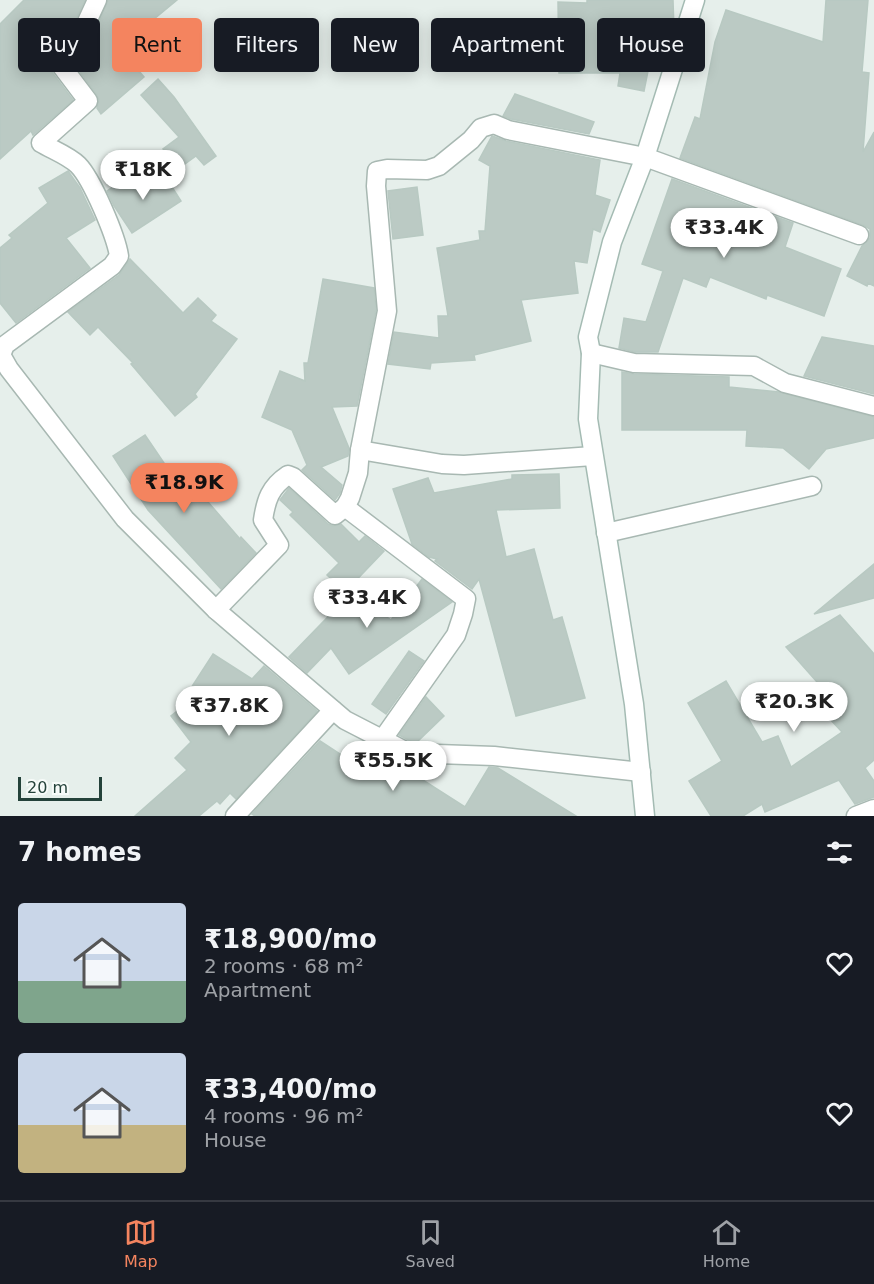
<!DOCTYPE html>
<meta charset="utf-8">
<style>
:root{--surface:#171b24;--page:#242831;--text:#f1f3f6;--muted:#9ea1a6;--line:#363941;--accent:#f4845f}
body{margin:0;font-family:"DejaVu Sans",sans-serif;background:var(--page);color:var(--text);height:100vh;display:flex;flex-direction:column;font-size:22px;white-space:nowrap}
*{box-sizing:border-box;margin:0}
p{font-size:20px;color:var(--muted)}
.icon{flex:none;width:33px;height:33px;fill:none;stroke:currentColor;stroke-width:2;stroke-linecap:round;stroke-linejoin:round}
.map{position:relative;height:816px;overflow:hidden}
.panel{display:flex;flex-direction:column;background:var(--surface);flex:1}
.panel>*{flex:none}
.top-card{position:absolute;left:18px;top:18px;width:838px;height:54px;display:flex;gap:12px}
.scale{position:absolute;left:18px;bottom:15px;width:84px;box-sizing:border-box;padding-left:6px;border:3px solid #24423a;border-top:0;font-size:16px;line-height:21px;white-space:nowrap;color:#24423a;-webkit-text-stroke:4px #f7fbf9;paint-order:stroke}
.price{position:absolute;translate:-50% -51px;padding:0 14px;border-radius:21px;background:#fff;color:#222;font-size:20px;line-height:39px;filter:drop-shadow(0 2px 3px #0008)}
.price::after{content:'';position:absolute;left:50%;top:36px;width:18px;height:14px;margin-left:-9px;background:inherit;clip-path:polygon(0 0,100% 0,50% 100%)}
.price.on{background:var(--accent);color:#111}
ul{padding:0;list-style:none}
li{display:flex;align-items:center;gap:18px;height:150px;padding:0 18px}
li span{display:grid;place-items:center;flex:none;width:168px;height:120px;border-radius:6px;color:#555}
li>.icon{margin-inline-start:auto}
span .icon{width:72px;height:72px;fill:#fffc;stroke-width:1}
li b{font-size:26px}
h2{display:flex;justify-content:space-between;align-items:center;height:72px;padding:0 18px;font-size:26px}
.pill{padding:0 21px;border-radius:6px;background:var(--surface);box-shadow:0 3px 15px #0003;font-size:21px;line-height:54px}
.pill.on{background:var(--accent);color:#111}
.tab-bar{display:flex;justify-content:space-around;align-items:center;height:84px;border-top:2px solid var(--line);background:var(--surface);font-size:16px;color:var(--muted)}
.tab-bar a{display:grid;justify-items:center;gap:3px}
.tab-bar .on{color:var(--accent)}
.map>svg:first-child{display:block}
.building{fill:#bbcac4;stroke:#b8c9c2;stroke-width:1.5}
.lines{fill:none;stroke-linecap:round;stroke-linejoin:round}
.street-casing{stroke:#a8b8b2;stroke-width:21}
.secondary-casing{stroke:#a4bbb3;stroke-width:21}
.street{stroke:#fff;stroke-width:18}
.secondary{stroke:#fff;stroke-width:18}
</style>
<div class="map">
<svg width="874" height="816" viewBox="0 0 874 816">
<rect width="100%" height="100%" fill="#e6efeb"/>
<!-- building -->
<g class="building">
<path d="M24 0H85L76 19 43 53 45 63 73 100 33 135 31 131 0 159V24Z"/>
<path d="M108 0H177L119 48 144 77 101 114 97 108 99 100 97 95 69 57 95 31Z"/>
<path d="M587 0H673L674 30 654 31 653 56H651L644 91 618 86 620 73H559L558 2 587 3Z"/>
<path d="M826 0H868L862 72 869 73 863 152 874 132V286L868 283 867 286 847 276 862 246 870 238V229L863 225 680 158 695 117 700 119 715 42 726 10 823 42Z"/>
<path d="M158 79 174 97 216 156 204 165 196 156 178 169 163 149 179 137 141 95Z"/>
<path d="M515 94 594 122 589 134 511 119 503 116Z"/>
<path d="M492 136 506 141 600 160 595 195 610 200 600 232 593 229 587 263 574 261 578 293 521 300 531 341 474 355 475 360 431 363 430 369 388 364 394 332 439 338 438 316H448L437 248 480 240 479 231H485L490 166 479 160Z"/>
<path d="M68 171 80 188 95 220 66 238 90 268 16 323 0 303V248L12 238 9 235 48 203 39 188Z"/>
<path d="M163 173 181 201 132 233 114 206 107 191 126 178 135 191Z"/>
<path d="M672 179 793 223 785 247 841 269 824 316 767 295 766 299 710 277 706 287 683 278 658 352H635L619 348 624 318 646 322 663 271 642 264Z"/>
<path d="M417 187 423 235 393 239 388 191Z"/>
<path d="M130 259 183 313 198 298 216 315 211 321 237 339 195 394 197 397 175 416 131 364 133 363 98 327 90 335 68 312 119 275Z"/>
<path d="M323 279 374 288 376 310 357 406 332 407 349 448 348 456 321 467 342 485 340 493 335 500 302 470 307 465 292 430 262 417 280 371 305 381 304 363H308Z"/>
<path d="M822 337 874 346V394L804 376Z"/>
<path d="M622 372 634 374 729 377V387L779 392 874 417V438L826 449 809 469 783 448 746 446 747 430H622Z"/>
<path d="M145 435 187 497 196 488 240 539 241 537 256 553 221 589 148 510 113 456Z"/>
<path d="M559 474 560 508 496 510 506 557 534 549 553 620 562 617 585 698 516 716 479 579 472 589 435 561 437 559 429 557 412 544 393 489 428 478 434 493 512 479V475Z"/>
<path d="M289 488 328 524 333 526 341 524 359 542 365 536 384 551 345 592 327 575 339 563 290 515 293 512 280 500Z"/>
<path d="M874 564V598L814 614Z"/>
<path d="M422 579 452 602 349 674 331 648 307 673 289 657 352 592 391 620Z"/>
<path d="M840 615 874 654V760L865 768 874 781V797L855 804 839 780 765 812 762 804 743 816H711L689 781 722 761 688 703 726 681 762 742 778 736 791 767 842 732 829 718 840 708 786 647Z"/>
<path d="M409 651 424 661 386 714 372 704Z"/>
<path d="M213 654 252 679 264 666 317 711 236 799 230 793 220 804 217 801 199 816H135L187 770 175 758 191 742 171 716 200 693 191 688Z"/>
<path d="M426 697 444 716 417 742H412L399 735Z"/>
<path d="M320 741 363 769 374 748 406 764 404 768 465 807 489 767 498 768 576 816H255L252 814Z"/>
</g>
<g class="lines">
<!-- street casing -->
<g class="street-casing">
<g id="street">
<path d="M97 0 85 26 54 56 88 101 41 143C53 150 69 156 78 165 92 179 116 236 119 256L112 266 5 345 1 355 9 369 125 519 216 610 345 720 409 753 494 756 641 772"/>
<path d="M591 353 634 363 754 366 785 383 874 406"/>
<path d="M360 450 442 464 464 465 593 456"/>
<path d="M345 507 466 599 463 614 456 635 382 740"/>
<path d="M606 533 812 486"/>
<path d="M216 610 279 545 263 520C266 500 270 487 288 475L293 477 335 515 345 507 350 498 358 473 360 450 387 311 376 186 377 171 387 169 427 170 439 166 471 140 481 128 494 124 508 130 645 157 859 235"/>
<path d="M235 816 333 710"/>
<path d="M856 816 874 809"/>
</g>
</g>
<!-- secondary casing -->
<g class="secondary-casing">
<path id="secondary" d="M645 816 634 704 588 419 591 353 588 337 612 242 645 157 695 0"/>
</g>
<!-- street -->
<use href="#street" class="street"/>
<!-- secondary -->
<use href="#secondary" class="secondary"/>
</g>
</svg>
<div class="scale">20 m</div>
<b class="price" style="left:143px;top:201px">₹18K</b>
<b class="price" style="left:724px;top:259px">₹33.4K</b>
<b class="price on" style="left:184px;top:514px">₹18.9K</b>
<b class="price" style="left:367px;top:629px">₹33.4K</b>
<b class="price" style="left:794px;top:733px">₹20.3K</b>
<b class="price" style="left:229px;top:737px">₹37.8K</b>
<b class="price" style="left:393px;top:792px">₹55.5K</b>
<div class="top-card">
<a class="pill">Buy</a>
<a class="pill on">Rent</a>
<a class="pill">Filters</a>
<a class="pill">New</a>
<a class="pill">Apartment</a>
<a class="pill">House</a>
</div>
</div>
<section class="panel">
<h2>7 homes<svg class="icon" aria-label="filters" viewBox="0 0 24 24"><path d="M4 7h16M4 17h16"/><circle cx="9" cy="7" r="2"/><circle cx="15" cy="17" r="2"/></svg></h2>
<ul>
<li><span style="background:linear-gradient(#c9d6e8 65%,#7fa58c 0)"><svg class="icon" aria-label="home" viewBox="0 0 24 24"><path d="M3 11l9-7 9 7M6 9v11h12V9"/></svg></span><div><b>₹18,900/mo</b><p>2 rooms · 68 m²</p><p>Apartment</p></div><svg class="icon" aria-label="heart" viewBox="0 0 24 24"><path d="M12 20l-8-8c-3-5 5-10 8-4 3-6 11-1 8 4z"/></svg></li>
<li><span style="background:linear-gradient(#c9d6e8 60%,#c2b280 0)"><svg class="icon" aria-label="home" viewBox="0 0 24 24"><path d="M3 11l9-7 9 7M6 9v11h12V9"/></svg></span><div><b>₹33,400/mo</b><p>4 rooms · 96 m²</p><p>House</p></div><svg class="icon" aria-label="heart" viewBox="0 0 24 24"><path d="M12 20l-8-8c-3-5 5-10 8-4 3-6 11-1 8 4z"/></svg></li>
</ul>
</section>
<nav class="tab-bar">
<a class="on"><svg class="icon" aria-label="map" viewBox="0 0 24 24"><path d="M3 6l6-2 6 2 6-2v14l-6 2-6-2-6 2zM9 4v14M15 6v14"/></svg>Map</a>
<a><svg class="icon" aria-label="saved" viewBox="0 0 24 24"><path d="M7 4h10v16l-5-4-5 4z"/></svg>Saved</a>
<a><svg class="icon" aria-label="home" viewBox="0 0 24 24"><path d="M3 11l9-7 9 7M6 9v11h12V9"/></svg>Home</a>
</nav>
